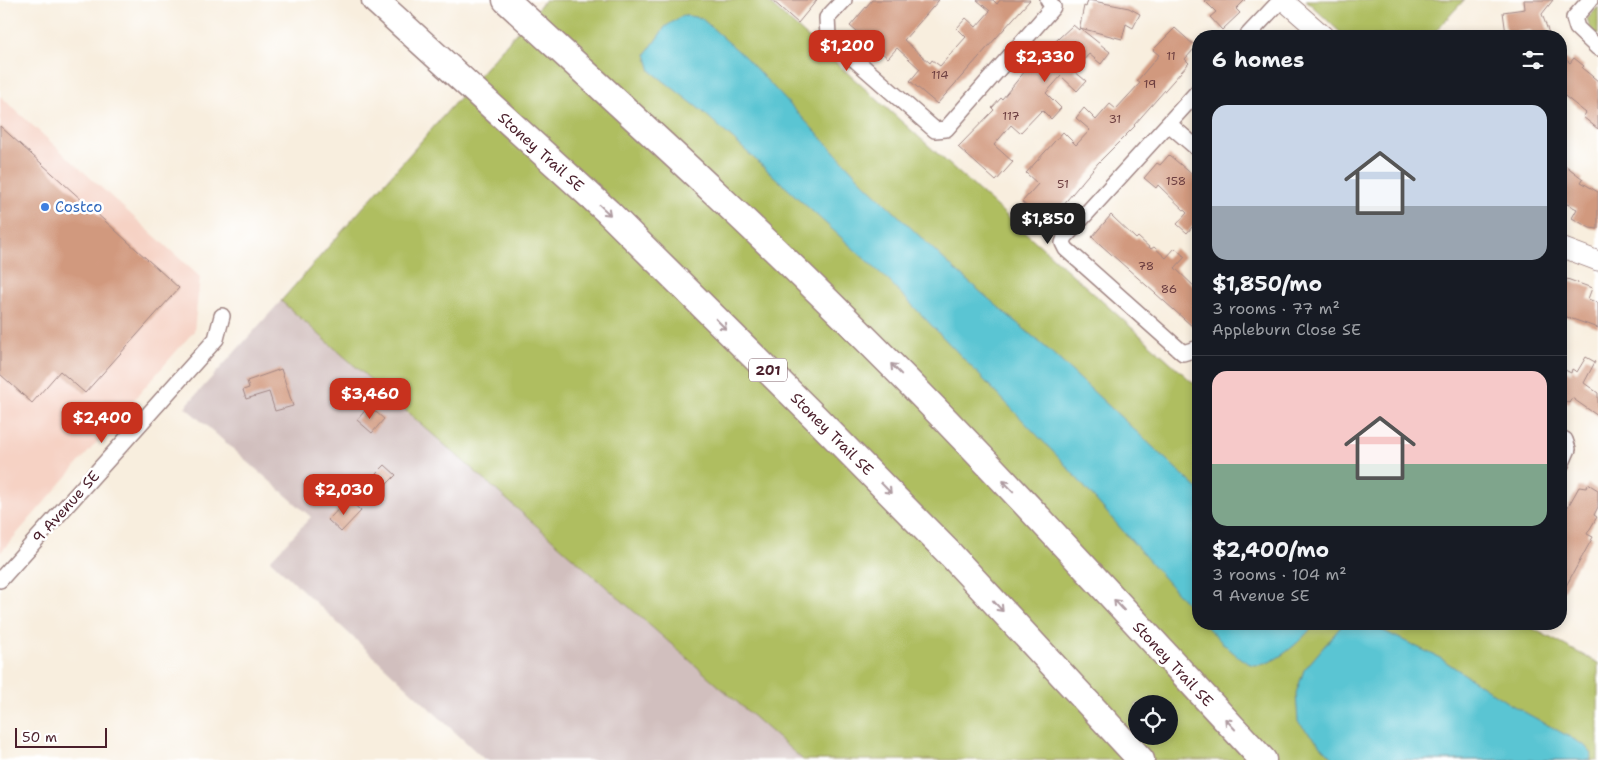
<!DOCTYPE html>
<meta charset="utf-8">
<style>
:root{--surface:#171b24;--page:#242831;--text:#f1f3f6;--muted:#9ea1a6;--line:#363941;--accent:#c8321e}
body{margin:0;font-family:"Shantell Sans",sans-serif;background:var(--page);color:var(--text);height:100vh;display:flex;flex-direction:column;font-size:19px;white-space:nowrap}
*{box-sizing:border-box;margin:0}
p{font-size:16px;color:var(--muted)}
.icon{flex:none;width:28px;height:28px;fill:none;stroke:currentColor;stroke-width:2;stroke-linecap:round;stroke-linejoin:round}
.map{position:relative;flex:1;overflow:hidden}
.details{position:absolute;left:1192px;top:30px;width:375px;height:600px;display:flex;flex-direction:column;background:var(--surface);border-radius:20px;box-shadow:0 2px 8px #0003}
.details>*{flex:none}
.tools{position:absolute;left:1128px;top:695px;display:grid;gap:10px}
.tools a{display:grid;place-items:center;width:50px;height:50px;border-radius:50%;background:var(--surface);box-shadow:0 2px 8px #0003;font-size:25px}
.scale{position:absolute;left:15px;bottom:12px;width:92px;box-sizing:border-box;padding-left:5px;border:2px solid #4a1f2b;border-top:0;font-size:14px;line-height:18px;white-space:nowrap;color:#4a1f2b;-webkit-text-stroke:4px #fff;paint-order:stroke}
.price{position:absolute;translate:-50% -42px;padding:0 11px;border-radius:10px;background:var(--accent);color:#fff;font-size:16px;line-height:32px;filter:drop-shadow(0 1px 2px #0008)}
.price::after{content:'';position:absolute;left:50%;top:30px;width:15px;height:11px;margin-left:-8px;background:inherit;clip-path:polygon(0 0,100% 0,50% 100%)}
.price.active{background:#222;color:#fff}
ul{padding:0;list-style:none}
li{display:grid;align-content:center;gap:10px;height:265px;padding:0 20px}
li+li{border-top:1px solid var(--line)}
li span{display:grid;place-items:center;height:155px;border-radius:15px;color:#555}
li>.icon{margin-inline-start:auto}
span .icon{width:90px;height:90px;fill:#fffc;stroke-width:1}
li b{font-size:21px}
h2{display:flex;justify-content:space-between;align-items:center;height:60px;padding:0 20px;font-size:21px}
.map>svg:first-child{display:block}
.built{fill:#f6d2c4}
.industrial{fill:#d1bfbe}
.green{fill:#afbe60;stroke:#7c6e46;fill-rule:evenodd}
.water{fill:#5ac5d3;stroke:#52727f}
.building{fill:#d1997e}
.lines{fill:none;stroke-linecap:round;stroke-linejoin:round}
.minor-casing{stroke:#a18684;stroke-width:18}
.tertiary-casing{stroke:#a18684;stroke-width:21}
.motorway-casing{stroke:#a18684;stroke-width:29}
.minor{stroke:#fff;stroke-width:15}
.tertiary{stroke:#fff;stroke-width:19}
.motorway{stroke:#fff;stroke-width:26}
.oneway{stroke:#ae9aa0}
.shop-dot{fill:#3f7fe0;stroke:#fff;stroke-width:2}
.labels{text-anchor:middle;dominant-baseline:central;stroke-width:5;stroke-linejoin:round;paint-order:stroke}
.number-label{font-size:12px;fill:#6c3e40}
.shield{fill:#fff;stroke:#80626b;stroke-width:1}
.shield-label{font-size:14px;font-weight:bold;fill:#4a1f2b}
.street-label{font-size:15px;fill:#4a1f2b;stroke:#fff}
.shop-label{font-size:15px;fill:#366cbe;stroke:#fff;text-anchor:start}
</style>
<div class="map">
<svg width="1598" height="760" viewBox="0 0 1598 760">
<rect width="100%" height="100%" fill="#fff"/>
<filter id="ink" filterUnits="userSpaceOnUse"><feTurbulence type="fractalNoise" baseFrequency=".02" numOctaves="2"/><feDisplacementMap in="SourceGraphic" scale="10" xChannelSelector="R" yChannelSelector="G"/><feConvolveMatrix kernelMatrix="1 2 1 2 8 2 1 2 1" color-interpolation-filters="sRGB"/></filter>
<filter id="wash" filterUnits="userSpaceOnUse"><feTurbulence type="fractalNoise" baseFrequency=".0096" numOctaves="4" result="noise"/><feDisplacementMap in="SourceGraphic" scale="20" xChannelSelector="R" yChannelSelector="G"/><feGaussianBlur stdDeviation="1.12" result="paint"/><feColorMatrix in="noise" values="0 0 0 0 0 0 0 0 0 0 0 0 0 0 0 0 0 1.4 0 .05"/><feComposite in="paint" operator="in"/></filter>
<g filter="url(#wash)">
<rect width="100%" height="100%" fill="#f8eede"/>
<!-- built -->
<path class="built" d="M0 96 200 277 194 331 0 553Z"/>
<!-- industrial -->
<path class="industrial" d="M281 301 803 760H485L270 560 311 517 185 407Z"/>
<!-- green -->
<g class="green">
<path d="M545 0H766L1199 388V624H1524L1598 663V760H803L281 301ZM1136 704H1169V736H1136Z"/>
<path d="M1306 0H1464L1431 36H1344Z"/>
<path d="M1598 7V35L1590 28 1587 19Z"/>
</g>
<!-- water -->
<g class="water">
<path d="M683 15 701 18 744 56 862 181 956 271 1051 352 1199 490V618L1061 460 888 280 702 111 651 71 646 54 665 27Z"/>
<path d="M1204 624H1315C1304 638 1268 674 1248 663 1237 658 1212 633 1204 624Z"/>
<path d="M1343 624H1369L1440 658 1508 703 1584 745 1592 754 1590 760H1335L1298 722 1296 693 1304 670Z"/>
</g>
<g id="blocks">
<!-- building -->
<g class="building">
<path d="M772 0H817L798 23Z"/>
<path d="M872 0H939L904 40 930 63 932 60 940 66 966 37 957 28 966 18 976 27 990 11 977 0H993L997 4 1000 0H1030L937 104 910 81 920 69 897 48 888 58 850 26Z"/>
<path d="M1088 0 1129 8 1140 14 1133 28 1126 24 1122 39 1080 28 1110 52 1101 64 1089 54 1074 71 1086 81 1077 91 1061 76 1046 93 1061 108 1051 119 1042 110 1020 133 1011 125 994 145 1013 162 996 181 958 147 994 110 992 108 1001 98 1002 99 1030 65 1073 25 1079 30 1084 6 1086 7Z"/>
<path d="M1204 0H1245L1236 9 1240 13 1222 30 1210 17 1216 12Z"/>
<path d="M1524 0H1553L1542 14 1550 36H1535L1530 30 1506 34 1503 12 1525 9Z"/>
<path d="M1175 28 1196 47 1185 59 1189 63 1134 125 1135 126 1098 163 1047 224 1022 202 1038 184 1026 173 1063 132 1076 145 1090 130 1076 118 1084 108 1096 120 1110 104 1116 109 1140 83 1137 81 1159 55 1153 50Z"/>
<path d="M1561 55 1570 63 1574 58 1584 66 1582 68 1598 81V129L1583 117 1586 113 1561 93Z"/>
<path d="M0 126 179 288 85 393 60 371 32 403 0 374Z"/>
<path d="M1169 155 1199 180V219L1187 233 1177 224 1187 213 1158 185 1156 188 1144 178 1157 163 1160 165Z"/>
<path d="M1561 162 1583 179 1581 182 1598 192V229L1590 228 1572 218 1577 209 1561 201Z"/>
<path d="M1111 215 1136 239 1138 237 1151 249 1154 247 1166 258 1175 248 1185 257 1175 268 1199 291V318L1192 326 1092 237Z"/>
<path d="M1567 279 1592 288 1588 299 1598 303V328L1561 315V293Z"/>
<path d="M1586 357 1595 362 1584 383 1598 393V416L1572 398 1569 403 1561 399V368L1571 373 1572 369 1577 372Z"/>
<path d="M281 369 293 406 275 411 269 392 246 399 243 390 249 388 247 381Z"/>
<path d="M369 406 384 419 372 433 357 420Z"/>
<path d="M385 465 396 475 387 484 376 474Z"/>
<path d="M1588 484 1598 490V507L1594 515 1597 517 1587 534 1593 537 1561 595V519L1579 487 1586 488Z"/>
<path d="M348 499 361 511 341 532 328 520Z"/>
</g>
</g>
</g>
<g filter="url(#ink)">
<use href="#blocks" fill-opacity="0" stroke="#a18684" stroke-width="1"/>
<g class="lines">
<!-- minor casing -->
<g class="minor-casing">
<g id="minor">
<path d="M844 0 827 18 828 36 935 130 946 129 1053 7 1048 0"/>
<path d="M1590 0 1574 18 1577 28 1598 48"/>
<path d="M1247 36 1281 0"/>
<path d="M1199 90 1065 237 1063 243 1066 249 1183 353 1199 348"/>
<path d="M1169 124 1199 150"/>
<path d="M1561 438 1565 440 1568 449 1561 465"/>
<path d="M0 580 216 339 222 316"/>
</g>
</g>
<!-- tertiary casing -->
<g class="tertiary-casing">
<g id="tertiary">
<path d="M1283 0 1324 36"/>
<path d="M1561 247 1598 261"/>
</g>
</g>
<!-- motorway casing -->
<g class="motorway-casing">
<g id="motorway">
<path d="M375 0 608 212 814 416 951 555 1141 760"/>
<path d="M506 0C629 113 753 225 871 344 1006 479 1133 620 1263 760"/>
</g>
</g>
<!-- minor -->
<use href="#minor" class="minor"/>
<!-- tertiary -->
<use href="#tertiary" class="tertiary"/>
<!-- motorway -->
<use href="#motorway" class="motorway"/>
</g>
<!-- one-way arrows -->
<defs><path id="oneway-shaft" d="M-6 0H5M1.5-3L5.5 0L1.5 3" fill="none" stroke-width="1.6" stroke-linecap="round" stroke-linejoin="round" transform="scale(1.25)"/></defs>
<g class="oneway">
<use href="#oneway-shaft" transform="translate(605 210) rotate(43)"/>
<use href="#oneway-shaft" transform="translate(721 324) rotate(45)"/>
<use href="#oneway-shaft" transform="translate(896 369) rotate(-134)"/>
<use href="#oneway-shaft" transform="translate(1008 486) rotate(-134)"/>
<use href="#oneway-shaft" transform="translate(886 488) rotate(46)"/>
<use href="#oneway-shaft" transform="translate(1119 605) rotate(-133)"/>
<use href="#oneway-shaft" transform="translate(998 606) rotate(47)"/>
<use href="#oneway-shaft" transform="translate(1230 724) rotate(-133)"/>
</g>
</g>
<!-- markers -->
<circle class="shop-dot" cx="45" cy="207" r="5"/>
<g class="labels">
<!-- number labels -->
<g class="number-label">
<text x="1171" y="56">11</text>
<text x="940" y="75">114</text>
<text x="1150" y="84">19</text>
<text x="1011" y="116">117</text>
<text x="1115" y="119">31</text>
<text x="1176" y="181">158</text>
<text x="1063" y="184">51</text>
<text x="1146" y="266">78</text>
<text x="1169" y="289">86</text>
</g>
<!-- shield labels -->
<rect class="shield" x="749" y="358.5" width="38" height="23" rx="4"/>
<g class="shield-label">
<text x="768" y="370">201</text>
</g>
<!-- street labels -->
<g class="street-label">
<text transform="translate(541 152) rotate(42)">Stoney Trail SE</text>
<text transform="translate(832 434) rotate(45)">Stoney Trail SE</text>
<text transform="translate(66 507) rotate(-48)">9 Avenue SE</text>
<text transform="translate(1173 664) rotate(47)">Stoney Trail SE</text>
</g>
<!-- shop labels -->
<g class="shop-label">
<text x="55" y="207">Costco</text>
</g>
</g>
</svg>
<div class="tools">
<a><svg class="icon" aria-label="locate" viewBox="0 0 24 24"><circle cx="12" cy="12" r="6"/><path d="M12 2v4M12 18v4M2 12h4M18 12h4"/></svg></a>
</div>
<div class="scale">50 m</div>
<b class="price" style="left:847px;top:72px">$1,200</b>
<b class="price" style="left:1045px;top:83px">$2,330</b>
<b class="price active" style="left:1048px;top:245px">$1,850</b>
<b class="price" style="left:370px;top:420px">$3,460</b>
<b class="price" style="left:102px;top:444px">$2,400</b>
<b class="price" style="left:344px;top:516px">$2,030</b>
<section class="details">
<h2>6 homes<svg class="icon" aria-label="filters" viewBox="0 0 24 24"><path d="M4 7h16M4 17h16"/><circle cx="9" cy="7" r="2"/><circle cx="15" cy="17" r="2"/></svg></h2>
<ul>
<li><span style="background:linear-gradient(#c9d6e8 65%,#9aa5b1 0)"><svg class="icon" aria-label="home" viewBox="0 0 24 24"><path d="M3 11l9-7 9 7M6 9v11h12V9"/></svg></span><div><b>$1,850/mo</b><p>3 rooms · 77 m²</p><p>Appleburn Close SE</p></div></li>
<li><span style="background:linear-gradient(#f6c9c9 60%,#7fa58c 0)"><svg class="icon" aria-label="home" viewBox="0 0 24 24"><path d="M3 11l9-7 9 7M6 9v11h12V9"/></svg></span><div><b>$2,400/mo</b><p>3 rooms · 104 m²</p><p>9 Avenue SE</p></div></li>
</ul>
</section>
</div>
